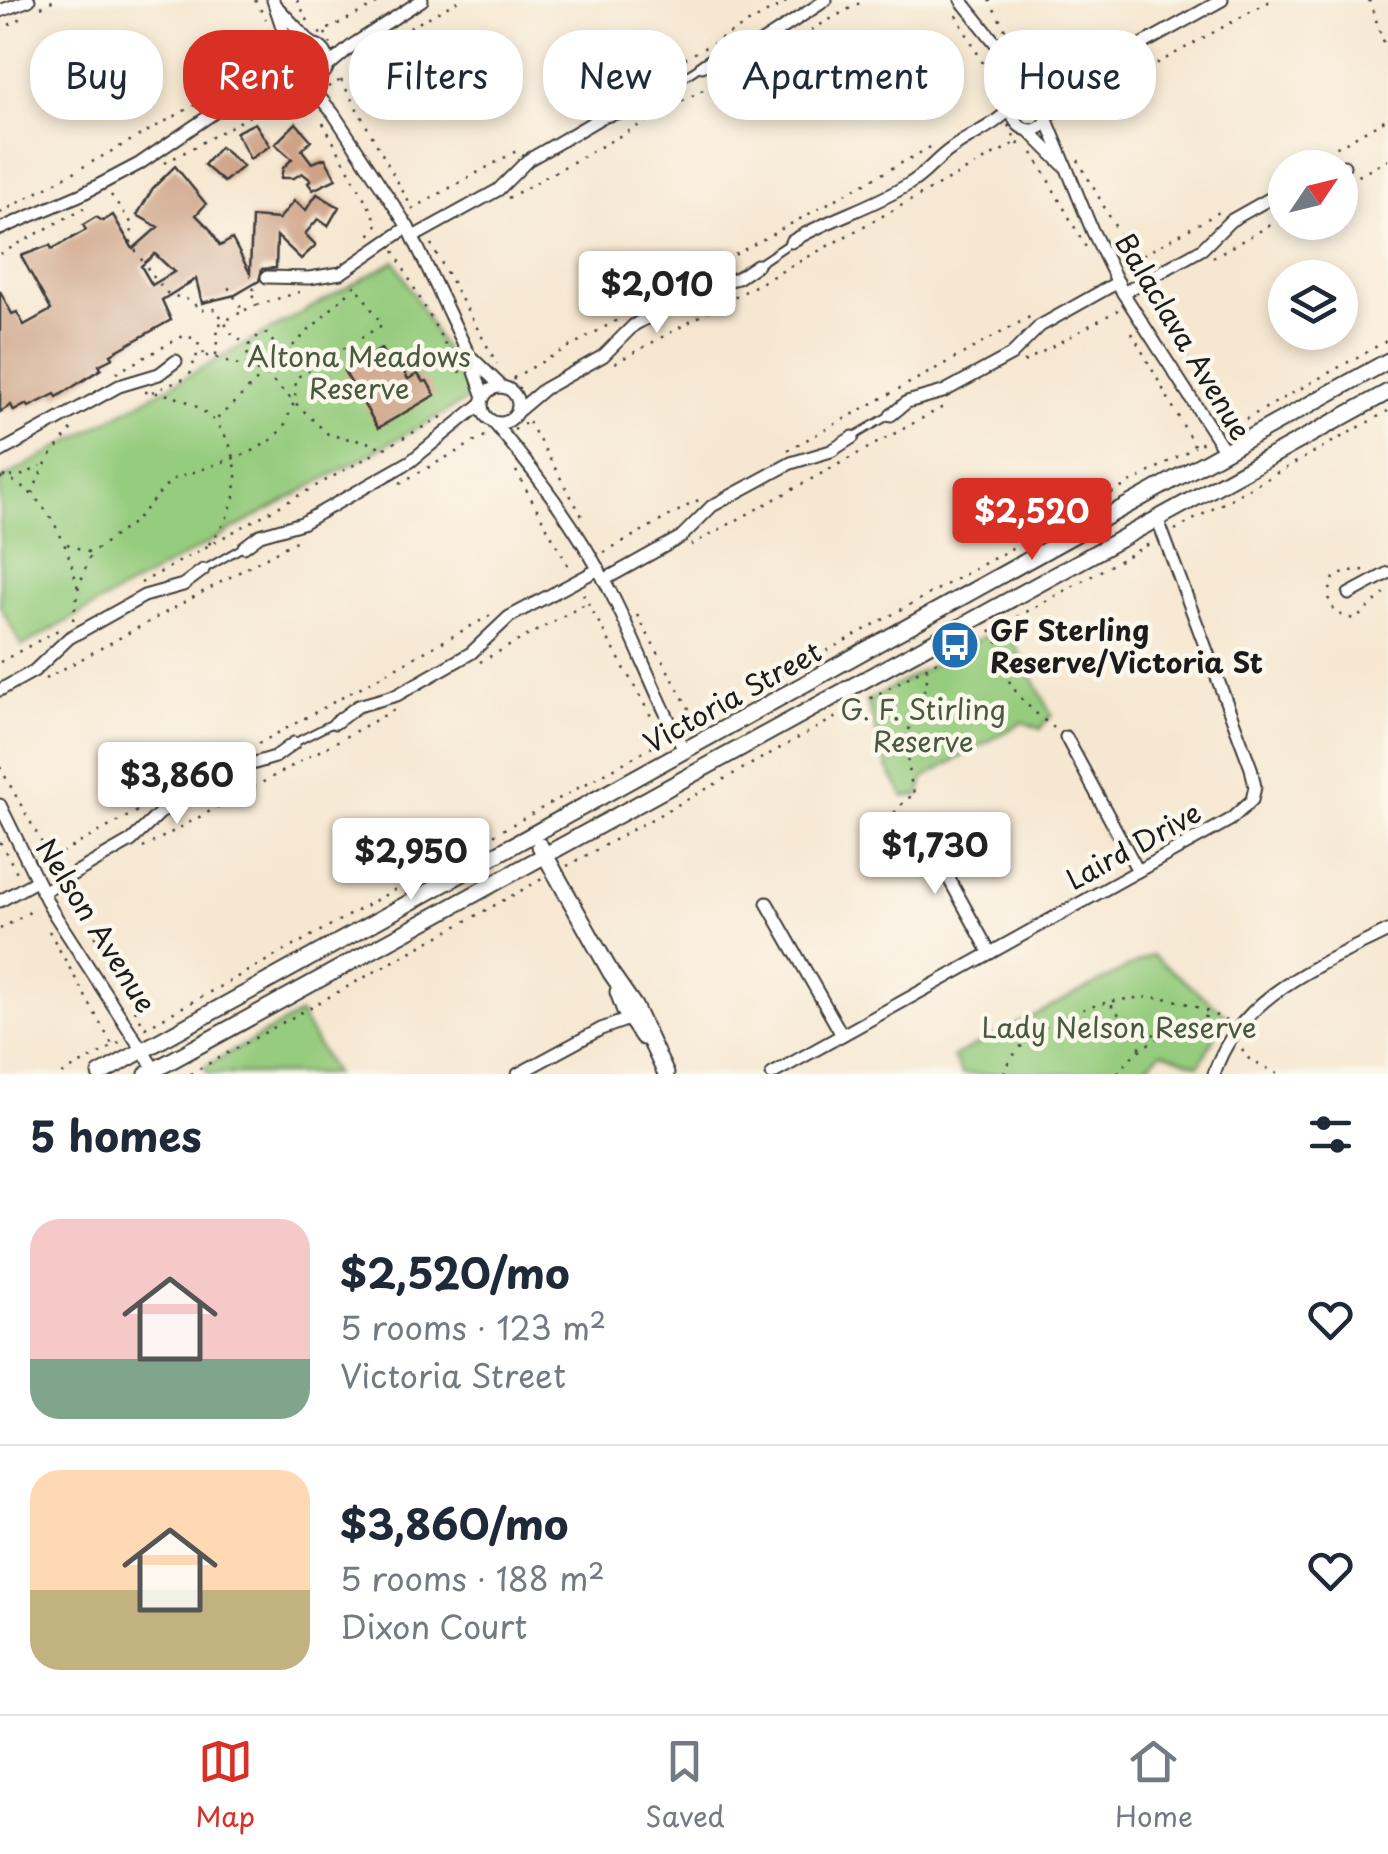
<!DOCTYPE html>
<meta charset="utf-8">
<style>
:root{--surface:#fff;--page:#f2f2f3;--text:#1f2937;--muted:#747a83;--line:#e0e1e3;--accent:#d93025}
body{margin:0;font-family:"Playpen Sans",sans-serif;background:var(--page);color:var(--text);height:100vh;display:flex;flex-direction:column;font-size:38px;white-space:nowrap}
*{box-sizing:border-box;margin:0}
p{font-size:32px;color:var(--muted)}
.icon{flex:none;width:55px;height:55px;fill:none;stroke:currentColor;stroke-width:2;stroke-linecap:round;stroke-linejoin:round}
.map{position:relative;height:1074px;overflow:hidden}
.details{display:flex;flex-direction:column;background:var(--surface);flex:1}
.details>*{flex:none}
.top-card{position:absolute;left:30px;top:30px;width:1330px;height:90px;display:flex;gap:20px}
.needle{width:65px;rotate:55deg}
.tools{position:absolute;left:1268px;top:150px;display:grid;gap:20px}
.tools a{display:grid;place-items:center;width:90px;height:90px;border-radius:50%;background:var(--surface);box-shadow:0 5px 15px #0003;font-size:50px}
.price{position:absolute;translate:-50% -85px;padding:0 22px;border-radius:10px;background:#fff;color:#222;font-size:32px;line-height:65px;filter:drop-shadow(0 2px 5px #0008)}
.price::after{content:'';position:absolute;left:50%;top:60px;width:30px;height:22px;margin-left:-15px;background:inherit;clip-path:polygon(0 0,100% 0,50% 100%)}
.price.current{background:var(--accent);color:#fff}
ul{padding:0;list-style:none}
li{display:flex;align-items:center;gap:30px;height:250px;padding:0 30px}
li+li{border-top:2px solid var(--line)}
li span{display:grid;place-items:center;flex:none;width:280px;height:200px;border-radius:30px;color:#555}
li>.icon{margin-inline-start:auto}
span .icon{width:120px;height:120px;fill:#fffc;stroke-width:1}
li b{font-size:42px}
h2{display:flex;justify-content:space-between;align-items:center;height:120px;padding:0 30px;font-size:42px}
.tag{padding:0 35px;border-radius:40px;background:var(--surface);box-shadow:0 5px 15px #0003;font-size:35px;line-height:90px}
.tag.current{background:var(--accent);color:#fff}
.menu{display:flex;justify-content:space-around;align-items:center;height:140px;border-top:2px solid var(--line);background:var(--surface);font-size:28px;color:var(--muted)}
.menu a{display:grid;justify-items:center;gap:5px}
.menu .current{color:var(--accent)}
.map>svg:first-child{display:block}
.green{fill:#96cc7e;stroke:#59744d;stroke-width:2.5}
.building{fill:#cea286;fill-rule:evenodd}
.lines{fill:none;stroke-linecap:round;stroke-linejoin:round}
.service-casing{stroke:#3d3a37;stroke-width:10}
.minor-casing{stroke:#3d3a37;stroke-width:15}
.tertiary-casing{stroke:#3d3a37;stroke-width:19}
.path{stroke:#3d3a37;stroke-width:2.5;stroke-dasharray:2.5 8;stroke-linecap:butt}
.service{stroke:#fff;stroke-width:6}
.minor{stroke:#fff;stroke-width:11}
.tertiary{stroke:#fff;stroke-width:15}
.labels{text-anchor:middle;dominant-baseline:central;stroke-width:9;stroke-linejoin:round;paint-order:stroke}
.street-label{font-size:28px;fill:#1c1c1c;stroke:#fbf7ec}
.park-label{font-size:28px;fill:#475a3e;stroke:#fbf7ec}
.poi-label{font-size:28px;font-weight:bold;fill:#1c1c1c;stroke:#fbf7ec;text-anchor:start}
</style>
<div class="map">
<svg width="1388" height="1074" viewBox="0 0 1388 1074">
<rect width="100%" height="100%" fill="#fbf7ec"/>
<filter id="ink" filterUnits="userSpaceOnUse"><feTurbulence type="fractalNoise" baseFrequency=".01" numOctaves="2"/><feDisplacementMap in="SourceGraphic" scale="20" xChannelSelector="R" yChannelSelector="G"/><feConvolveMatrix kernelMatrix="1 2 1 2 8 2 1 2 1" color-interpolation-filters="sRGB"/></filter>
<filter id="wash" filterUnits="userSpaceOnUse"><feTurbulence type="fractalNoise" baseFrequency=".0048" numOctaves="4" result="noise"/><feDisplacementMap in="SourceGraphic" scale="40" xChannelSelector="R" yChannelSelector="G"/><feGaussianBlur stdDeviation="2.25" result="paint"/><feColorMatrix in="noise" values="0 0 0 0 0 0 0 0 0 0 0 0 0 0 0 0 0 1.4 0 .05"/><feComposite in="paint" operator="in"/></filter>
<g filter="url(#wash)">
<rect width="100%" height="100%" fill="#f6e7d0"/>
<!-- green -->
<g class="green">
<path d="M395 261 471 398 22 646 0 606V480Z"/>
<path d="M1005 625 1052 715 1040 729 1023 722 924 778 920 795 904 797 888 769 867 701Z"/>
<path d="M1152 955 1227 1015 1199 1065 1161 1052 1138 1074H962L953 1057Z"/>
<path d="M300 1014 334 1074H208L204 1067Z"/>
</g>
<g id="blocks">
<!-- building -->
<g class="building">
<path d="M255 123 270 146 250 159 236 132Z"/>
<path d="M296 123 311 140 302 150 312 163 325 158 336 179 313 190 308 183 311 180 302 173 294 178H281L283 168 292 159 275 144Z"/>
<path d="M220 147 243 166 224 182 204 165Z"/>
<path d="M175 166 206 204 196 215 210 229 220 246 232 239 250 273 252 217 279 219 294 201 306 210 317 194 339 207 328 226 318 219 305 234 316 245 301 259 277 236 276 268 262 269 259 281 235 295 202 303 196 279 162 300 171 320 111 354 113 358 99 365 101 369 57 397 55 394 29 407 27 404 14 411 11 405 0 412V291L12 314 17 312 24 325 51 310 21 256 50 245 52 249 86 230 83 225 96 217 103 221 113 215 133 249 158 227 137 215 153 188ZM155 254 174 272 152 285 141 266Z"/>
<path d="M381 349 388 361 395 357 408 379 418 374 423 382 427 381 435 395 378 428 344 371Z"/>
</g>
</g>
</g>
<g filter="url(#ink)">
<use href="#blocks" fill-opacity="0" stroke="#3d3a37" stroke-width="2.5"/>
<g class="lines">
<!-- service casing -->
<g class="service-casing">
<g id="service">
<path d="M661 92 701 66"/>
<path d="M757 265 790 243"/>
<path d="M854 436 890 415"/>
<path d="M203 570 243 547"/>
<path d="M294 743 333 723"/>
</g>
</g>
<!-- minor casing -->
<g class="minor-casing">
<g id="minor">
<path d="M273 0 292 57"/>
<path d="M961 0 1037 95"/>
<path d="M277 7 312 44"/>
<path d="M0 11 29 0"/>
<circle cx="310" cy="62" r="18"/>
<path d="M1010 65 1017 100"/>
<path d="M702 66 724 51 757 45 826 0"/>
<path d="M327 67 354 44 422 0"/>
<path d="M304 79 333 113 408 227 469 355 484 397"/>
<circle cx="1031" cy="112" r="18"/>
<path d="M1049 116 1074 95 1112 74 1141 45 1222 0"/>
<path d="M1047 120 1092 230 1123 293 1225 451"/>
<path d="M1028 130 1063 165"/>
<path d="M1340 168 1344 166"/>
<path d="M0 229 82 194 139 164 291 60"/>
<path d="M413 237 498 190 528 160 544 151 602 117 635 108 660 93"/>
<path d="M791 242C827 219 871 208 909 184 925 175 936 159 951 149 974 132 993 128 1014 105"/>
<path d="M267 277 309 278 341 273 408 227"/>
<path d="M1123 293 1202 249 1230 221 1285 190"/>
<path d="M472 358 502 387"/>
<circle cx="500" cy="405" r="18"/>
<path d="M518 411 544 389 603 356 634 325 701 288 738 278 757 265"/>
<path d="M891 415 907 402 943 392 1011 355 1040 326 1118 282"/>
<path d="M494 423C539 476 581 533 612 595 638 646 657 700 684 750"/>
<path d="M0 452 119 386 159 374 176 361"/>
<path d="M244 547 260 535 302 523 411 461 482 403"/>
<path d="M604 580 681 537 712 506 791 463 831 451 853 437"/>
<path d="M1349 594 1388 573"/>
<path d="M0 690 34 671 69 638 144 596 183 585 203 570"/>
<path d="M335 723 358 706 397 695 471 653 509 617 599 569"/>
<path d="M1066 737 1138 871"/>
<path d="M0 805 51 909 155 1070"/>
<path d="M917 821 990 953"/>
<path d="M42 892 131 841 162 811 235 769 275 757 294 743"/>
<path d="M0 901 36 881"/>
<path d="M767 903 842 1035"/>
<path d="M518 1074 601 1029 629 1019 633 1014"/>
<path d="M772 1074 1230 820 1252 800 1255 787 1251 768 1157 518"/>
<path d="M1214 1074C1239 995 1320 965 1388 931"/>
</g>
</g>
<!-- tertiary casing -->
<g class="tertiary-casing">
<g id="tertiary">
<path d="M540 846 611 973 634 1006 666 1074"/>
<path d="M618 992 625 1011 643 1037"/>
<path d="M100 1074 1388 361"/>
<path d="M147 1074 1388 392"/>
</g>
</g>
<!-- path -->
<g class="path">
<path d="M255 0 266 19"/>
<path d="M297 0 308 21"/>
<path d="M989 0 1012 42"/>
<path d="M1369 0 1388 54"/>
<path d="M41 7 54 0"/>
<path d="M956 15 1002 97"/>
<path d="M0 30 25 16"/>
<path d="M325 33 332 46"/>
<path d="M319 34 384 0"/>
<path d="M720 39 790 0"/>
<path d="M373 48 460 0"/>
<path d="M341 80 411 206"/>
<path d="M1045 83 1135 34"/>
<path d="M1120 84 1272 0"/>
<path d="M328 87 341 80 338 75"/>
<path d="M602 104 713 43"/>
<path d="M323 123 378 223 365 241"/>
<path d="M1008 125 1018 144 1023 142"/>
<path d="M1033 153 1088 251"/>
<path d="M1078 160 1140 271"/>
<path d="M165 163 295 91"/>
<path d="M1300 168 1388 118"/>
<path d="M1340 186 1388 160"/>
<path d="M111 195 132 224 131 244 152 275 168 294 192 301 199 310 216 309 233 336 249 345"/>
<path d="M508 198 865 0"/>
<path d="M412 209 520 149"/>
<path d="M0 213 231 85"/>
<path d="M431 244 497 364"/>
<path d="M394 251 462 375"/>
<path d="M0 254 84 208"/>
<path d="M1213 257 1285 217"/>
<path d="M1134 260 1223 210"/>
<path d="M698 275 936 144"/>
<path d="M1151 291 1228 429 1388 340"/>
<path d="M257 305 303 291"/>
<path d="M245 310 257 305 250 291 255 288"/>
<path d="M1132 333 1195 447 1205 441"/>
<path d="M216 355 218 325 243 311 225 282"/>
<path d="M1024 362 1118 310"/>
<path d="M615 363 1017 142"/>
<path d="M247 366 248 346 261 333 267 334 283 355"/>
<path d="M116 373 185 335 196 340 204 354"/>
<path d="M513 378 621 318"/>
<path d="M513 378 522 393"/>
<path d="M145 392C231 395 265 482 208 545"/>
<path d="M152 392 184 379 193 371 194 356H212L265 374 329 435 376 444 381 450 449 413"/>
<path d="M529 422 582 516"/>
<path d="M514 430 529 421"/>
<path d="M788 450 1035 314"/>
<path d="M516 471 570 569"/>
<path d="M3 476C49 495 68 545 78 589"/>
<path d="M0 478 23 475 41 466"/>
<path d="M400 483 487 435"/>
<path d="M33 494C41 465 56 447 76 425"/>
<path d="M1175 530 1388 411"/>
<path d="M67 544 91 553 134 522 171 480 251 452 273 439 284 426 295 400 296 378 382 325 356 285 216 420"/>
<path d="M691 545 943 407"/>
<path d="M604 552 702 498"/>
<path d="M1364 570 1348 571 1334 578 1328 596C1331 612 1341 617 1356 619L1388 590"/>
<path d="M141 583 379 451"/>
<path d="M583 594 657 727"/>
<path d="M637 615 697 723 689 727"/>
<path d="M73 620 78 589 91 553"/>
<path d="M993 631C1002 647 1000 662 1007 677 1017 698 1039 717 1057 730"/>
<path d="M0 662 60 629"/>
<path d="M480 662 587 603"/>
<path d="M45 679 301 538"/>
<path d="M698 722 1195 447"/>
<path d="M240 754 491 615"/>
<path d="M0 767 57 870"/>
<path d="M906 816 895 812 907 798 915 796C907 775 906 736 912 714 918 694 929 693 927 669"/>
<path d="M0 842 19 876"/>
<path d="M143 848 394 710"/>
<path d="M52 858 150 804"/>
<path d="M567 866 1151 543"/>
<path d="M69 890 145 1028 665 740"/>
<path d="M0 929 35 909"/>
<path d="M49 931 113 1046 122 1041"/>
<path d="M1112 1005V1009L1140 1031 1156 1035"/>
<path d="M1140 1048V1032"/>
<path d="M1242 1049 1248 1058 1278 1074"/>
<path d="M62 1074 113 1046"/>
<path d="M190 1074 542 879"/>
<path d="M1004 1074C1021 1020 1118 990 1170 999 1189 1003 1210 1012 1228 1022"/>
<path d="M1118 1074C1140 1038 1177 1033 1211 1014"/>
</g>
<!-- service -->
<use href="#service" class="service"/>
<!-- minor -->
<use href="#minor" class="minor"/>
<!-- tertiary -->
<use href="#tertiary" class="tertiary"/>
</g>
</g>
<!-- icons -->
<defs>
<g id="bus-disc" transform="scale(2.5)"><circle r="9.5" fill="#1f6fb2" stroke="#fbf7ec"/><path d="M-5-6H5V4H4V6H2V4H-2V6H-4V4H-5ZM-3.5-4V0h7V-4ZM-3.5 1.2v1.5H-2V1.2ZM2 1.2v1.5H3.5V1.2Z" fill="#fff"/></g>
</defs>
<g fill-rule="evenodd">
<use href="#bus-disc" x="955" y="645"/>
</g>
<g class="labels">
<!-- street labels -->
<g class="street-label">
<text transform="translate(1184 336) rotate(59)">Balaclava Avenue</text>
<text transform="translate(732 696) rotate(-29)">Victoria Street</text>
<text transform="translate(1133 845) rotate(-29)">Laird Drive</text>
<text transform="translate(97 925) rotate(58)">Nelson Avenue</text>
</g>
<!-- park labels -->
<g class="park-label">
<text x="359" y="355">Altona Meadows<tspan x="359" dy="32">Reserve</tspan></text>
<text x="923" y="708">G. F. Stirling<tspan x="923" dy="32">Reserve</tspan></text>
<text x="1119" y="1026">Lady Nelson Reserve</text>
</g>
<!-- poi labels -->
<g class="poi-label">
<text x="990" y="629">GF Sterling<tspan x="990" dy="32">Reserve/Victoria St</tspan></text>
</g>
</g>
</svg>
<div class="tools">
<a><svg class="needle" viewBox="-14 -14 28 28"><path d="M0-13l5 13h-10z" fill="#e53935"/><path d="M0 13l5-13h-10z" fill="#747a83"/></svg></a>
<a><svg class="icon" aria-label="layers" viewBox="0 0 24 24"><path d="M12 4l9 5-9 5-9-5zM3 14l9 5 9-5"/></svg></a>
</div>
<b class="price" style="left:657px;top:336px">$2,010</b>
<b class="price current" style="left:1032px;top:563px">$2,520</b>
<b class="price" style="left:177px;top:827px">$3,860</b>
<b class="price" style="left:935px;top:897px">$1,730</b>
<b class="price" style="left:411px;top:903px">$2,950</b>
<div class="top-card">
<a class="tag">Buy</a>
<a class="tag current">Rent</a>
<a class="tag">Filters</a>
<a class="tag">New</a>
<a class="tag">Apartment</a>
<a class="tag">House</a>
</div>
</div>
<section class="details">
<h2>5 homes<svg class="icon" aria-label="filters" viewBox="0 0 24 24"><path d="M4 7h16M4 17h16"/><circle cx="9" cy="7" r="2"/><circle cx="15" cy="17" r="2"/></svg></h2>
<ul>
<li><span style="background:linear-gradient(#f6c9c9 70%,#7fa58c 0)"><svg class="icon" aria-label="home" viewBox="0 0 24 24"><path d="M3 11l9-7 9 7M6 9v11h12V9"/></svg></span><div><b>$2,520/mo</b><p>5 rooms · 123 m²</p><p>Victoria Street</p></div><svg class="icon" aria-label="heart" viewBox="0 0 24 24"><path d="M12 20l-8-8c-3-5 5-10 8-4 3-6 11-1 8 4z"/></svg></li>
<li><span style="background:linear-gradient(#ffd9b3 60%,#c2b280 0)"><svg class="icon" aria-label="home" viewBox="0 0 24 24"><path d="M3 11l9-7 9 7M6 9v11h12V9"/></svg></span><div><b>$3,860/mo</b><p>5 rooms · 188 m²</p><p>Dixon Court</p></div><svg class="icon" aria-label="heart" viewBox="0 0 24 24"><path d="M12 20l-8-8c-3-5 5-10 8-4 3-6 11-1 8 4z"/></svg></li>
</ul>
</section>
<nav class="menu">
<a class="current"><svg class="icon" aria-label="map" viewBox="0 0 24 24"><path d="M3 6l6-2 6 2 6-2v14l-6 2-6-2-6 2zM9 4v14M15 6v14"/></svg>Map</a>
<a><svg class="icon" aria-label="saved" viewBox="0 0 24 24"><path d="M7 4h10v16l-5-4-5 4z"/></svg>Saved</a>
<a><svg class="icon" aria-label="home" viewBox="0 0 24 24"><path d="M3 11l9-7 9 7M6 9v11h12V9"/></svg>Home</a>
</nav>
